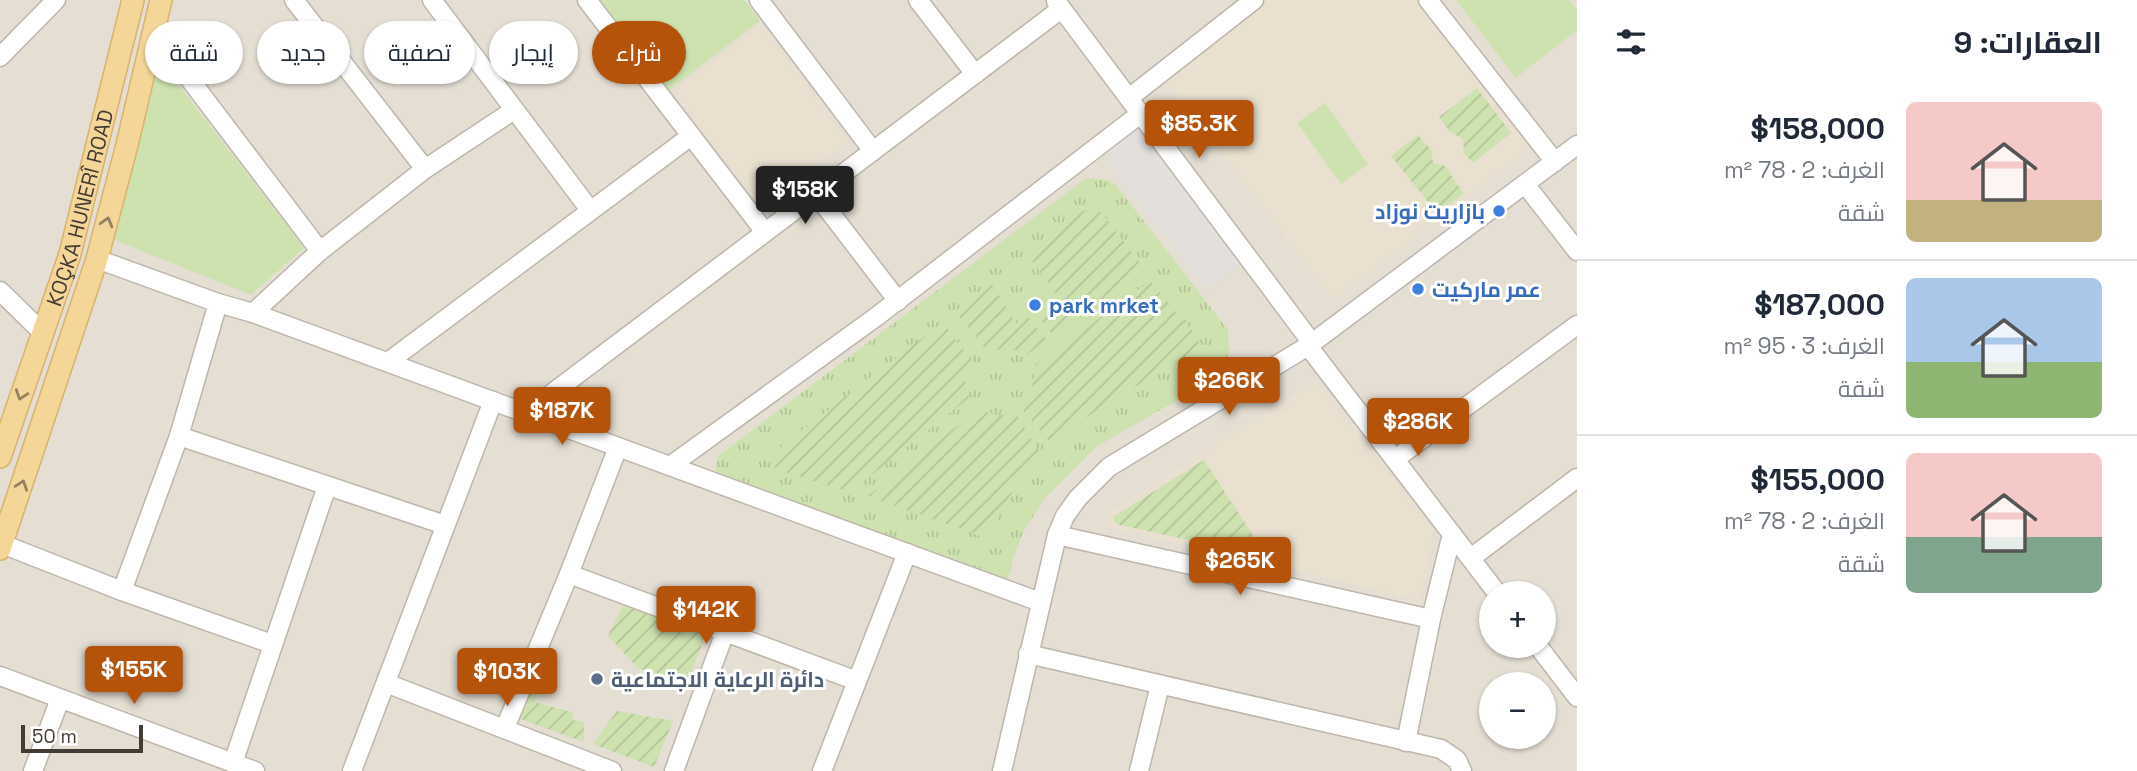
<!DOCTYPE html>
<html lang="ar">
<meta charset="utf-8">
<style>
:root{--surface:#fff;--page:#f2f2f3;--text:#1f2937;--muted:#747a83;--line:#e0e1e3;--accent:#b45309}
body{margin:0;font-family:"Space Grotesk",Cairo,sans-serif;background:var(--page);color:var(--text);direction:rtl;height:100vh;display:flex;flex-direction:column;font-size:26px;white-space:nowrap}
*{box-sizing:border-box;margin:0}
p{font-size:23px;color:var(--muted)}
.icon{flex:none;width:38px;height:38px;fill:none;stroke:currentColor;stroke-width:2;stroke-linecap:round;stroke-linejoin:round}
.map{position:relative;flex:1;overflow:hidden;direction:ltr}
.panel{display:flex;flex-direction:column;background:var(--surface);width:560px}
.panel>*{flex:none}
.hud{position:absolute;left:21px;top:21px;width:665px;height:63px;direction:rtl;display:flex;gap:14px}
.tools{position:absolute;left:1479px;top:581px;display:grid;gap:14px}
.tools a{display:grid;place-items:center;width:77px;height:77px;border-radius:50%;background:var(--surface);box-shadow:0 2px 5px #0004;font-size:35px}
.scale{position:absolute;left:21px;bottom:18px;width:122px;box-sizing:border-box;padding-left:7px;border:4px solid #423c35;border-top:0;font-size:19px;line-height:24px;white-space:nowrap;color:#423c35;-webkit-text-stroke:5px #fff;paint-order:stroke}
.price{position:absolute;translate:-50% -60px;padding:0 16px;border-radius:7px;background:var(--accent);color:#fff;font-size:23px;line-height:46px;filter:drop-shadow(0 2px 4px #0008)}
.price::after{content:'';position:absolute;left:50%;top:42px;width:21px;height:16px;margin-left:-10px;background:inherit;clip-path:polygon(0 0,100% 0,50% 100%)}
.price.active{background:#222;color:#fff}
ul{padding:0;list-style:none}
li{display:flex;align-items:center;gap:21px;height:175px;padding:0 35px}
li+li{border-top:2px solid var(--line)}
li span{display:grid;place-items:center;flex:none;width:196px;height:140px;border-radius:10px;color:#555}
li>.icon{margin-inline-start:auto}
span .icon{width:84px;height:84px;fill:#fffc;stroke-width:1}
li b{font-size:30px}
h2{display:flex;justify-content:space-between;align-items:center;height:84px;padding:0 35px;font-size:30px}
.pill{padding:0 24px;border-radius:32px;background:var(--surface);box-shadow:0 2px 5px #0004;font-size:24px;line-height:63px}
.pill.active{background:var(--accent);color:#fff}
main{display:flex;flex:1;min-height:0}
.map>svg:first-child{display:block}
.residential{fill:#e4ded3;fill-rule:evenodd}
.education{fill:#e9e0d0}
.grass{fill:#cee2b0}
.park{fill:url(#park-tufts)}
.garden{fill:url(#garden-furrows)}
.parking{fill:#e2dfdd}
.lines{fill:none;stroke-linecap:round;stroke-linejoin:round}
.minor-casing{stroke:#beb6ab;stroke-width:21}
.major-casing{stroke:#d9b26b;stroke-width:24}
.minor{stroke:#fff;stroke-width:18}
.major{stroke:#f5d699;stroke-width:21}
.oneway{stroke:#938162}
.shop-dot{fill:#3f7fe0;stroke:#fff;stroke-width:2.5}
.service-dot{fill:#5c6f8a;stroke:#fff;stroke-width:2.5}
.labels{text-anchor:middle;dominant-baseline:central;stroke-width:6;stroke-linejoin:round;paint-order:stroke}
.street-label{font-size:21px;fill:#423c35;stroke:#fff}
.shop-label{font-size:21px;font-weight:bold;fill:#366cbe;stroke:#fff;text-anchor:start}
.service-label{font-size:21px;font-weight:bold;fill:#4e5e75;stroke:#fff;text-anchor:start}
</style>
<main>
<section class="panel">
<h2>العقارات: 9<svg class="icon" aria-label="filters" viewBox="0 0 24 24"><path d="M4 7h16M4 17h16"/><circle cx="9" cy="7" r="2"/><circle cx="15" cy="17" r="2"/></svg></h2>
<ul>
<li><span style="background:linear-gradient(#f6c9c9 70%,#c2b280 0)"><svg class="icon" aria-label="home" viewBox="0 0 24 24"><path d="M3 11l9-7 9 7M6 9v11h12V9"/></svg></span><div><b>$158,000</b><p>الغرف: 2 · 78 m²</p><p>شقة</p></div></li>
<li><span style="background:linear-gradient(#a9c7e8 60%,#8fb573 0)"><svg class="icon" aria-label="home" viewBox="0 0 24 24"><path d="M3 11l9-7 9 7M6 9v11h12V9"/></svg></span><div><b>$187,000</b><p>الغرف: 3 · 95 m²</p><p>شقة</p></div></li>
<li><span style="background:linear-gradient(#f6c9c9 60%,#7fa58c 0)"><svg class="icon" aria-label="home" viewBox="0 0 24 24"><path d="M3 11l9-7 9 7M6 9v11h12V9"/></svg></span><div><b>$155,000</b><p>الغرف: 2 · 78 m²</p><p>شقة</p></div></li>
</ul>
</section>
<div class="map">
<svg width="1577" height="771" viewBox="0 0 1577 771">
<defs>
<pattern id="park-tufts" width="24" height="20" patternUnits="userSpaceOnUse" patternTransform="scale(1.75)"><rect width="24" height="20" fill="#cee2b0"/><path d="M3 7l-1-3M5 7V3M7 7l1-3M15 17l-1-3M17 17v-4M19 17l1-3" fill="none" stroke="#b2c398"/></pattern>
<pattern id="garden-furrows" width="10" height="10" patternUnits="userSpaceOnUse" patternTransform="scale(1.75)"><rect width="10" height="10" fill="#cee2b0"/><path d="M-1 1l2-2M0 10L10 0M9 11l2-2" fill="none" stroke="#b2c398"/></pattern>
</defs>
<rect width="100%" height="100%" fill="#f1ece5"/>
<!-- residential -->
<path class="residential" d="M0 0H1577V771H0ZM1491 593H1544V646H1491ZM1491 684H1544V737H1491Z"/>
<!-- education -->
<g class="education">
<path d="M1264 0H1418L1531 148 1333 300 1163 77Z"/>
<path d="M761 24 848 141 762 209 673 91Z"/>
<path d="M1315 381 1434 530 1420 600 1105 527 1102 517Z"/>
</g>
<!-- grass -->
<g class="grass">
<path d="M600 0H744L760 21 669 90Z"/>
<path d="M1456 0H1569L1577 10V30L1516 78Z"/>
<path d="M157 57 304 248 251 295 112 239Z"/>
<path d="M1325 103 1368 164 1341 184 1297 123Z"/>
</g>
<!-- park -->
<path class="park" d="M1086 178 1109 180 1116 185 1228 330 1229 353 1223 367 1198 388 1096 447 1045 498 1023 532 1013 558 1010 573 1005 581 996 582 832 515 714 476 718 456Z"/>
<!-- garden -->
<g class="garden">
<path d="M1477 88 1511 133 1473 163 1464 154 1463 139 1450 132 1439 117Z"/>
<path d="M1418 135 1433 152 1431 157 1434 163 1445 166 1464 194 1437 213 1391 156Z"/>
<path d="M1089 209 1101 212 1145 269 1052 334 1036 314 1058 296 1028 256 1078 213Z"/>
<path d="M1150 281 1198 338 1200 349 1102 406 1051 444 1020 407C1031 394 1035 382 1035 365Z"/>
<path d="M991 282 1016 323 1029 318 1047 341 1026 355 1011 348 987 351 955 311Z"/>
<path d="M943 322 973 363 965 382 969 398 850 492 775 469 774 452Z"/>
<path d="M979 409 995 415H1017L1040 454 1030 461 989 533 980 536 868 496Z"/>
<path d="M1204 460 1254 537 1234 550 1116 524 1113 517Z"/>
<path d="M625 602 706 634 687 683 638 668 608 636Z"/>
<path d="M531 681 539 687 535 702 574 713 572 720 584 722V742L518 718Z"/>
<path d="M617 711 673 721 654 767 593 744Z"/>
</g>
<!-- parking -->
<path class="parking" d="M1145 120 1246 256 1208 289 1113 171 1109 149Z"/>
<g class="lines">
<!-- minor casing -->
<g class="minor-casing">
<g id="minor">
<path d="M294 0 425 169"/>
<path d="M432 0 590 210"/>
<path d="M587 0 765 232"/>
<path d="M759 0 873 151"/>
<path d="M918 0 975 74"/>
<path d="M1428 0 1555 162"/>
<path d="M1056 1 1312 343"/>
<path d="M154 32 320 251"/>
<path d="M0 57 56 0"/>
<path d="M1129 98 1254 0"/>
<path d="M1525 184 1577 251"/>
<path d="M816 194 898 301"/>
<path d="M97 259 218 303 253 313 1040 602"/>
<path d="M0 291 43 333"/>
<path d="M218 303 179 436 445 525"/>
<path d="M253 313 320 251 425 169 514 110"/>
<path d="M1308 346 1497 593"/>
<path d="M388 362 691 136"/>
<path d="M526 413 1061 9"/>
<path d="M1395 459 1577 325"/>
<path d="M670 466 876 317 1140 114"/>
<path d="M1057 535 1431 619"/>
<path d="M2 544 122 591 272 644"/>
<path d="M1471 558 1577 478"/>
<path d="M569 574 857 681"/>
<path d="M122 591 179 436"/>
<path d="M1538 646 1577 697"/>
<path d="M1028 654 1441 749 1457 760 1462 771"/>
<path d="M0 676 255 771"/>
<path d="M386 683 612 771"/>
<path d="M505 728 569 574 618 447"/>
<path d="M1406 742 1431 619 1452 534"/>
<path d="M233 763 327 486"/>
<path d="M33 771 60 699"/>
<path d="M352 771 493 401"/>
<path d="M674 771 725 632"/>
<path d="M822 771 907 553"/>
<path d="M1002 771 1057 535 1065 516 1078 498 1109 467 1308 346 1577 145"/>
<path d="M1139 771 1160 685"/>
</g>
</g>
<!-- major casing -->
<g class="major-casing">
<g id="major">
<path id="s1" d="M0 457 70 254 133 0"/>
<path d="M0 549 97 259 127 145 161 0"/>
</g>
</g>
<!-- minor -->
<use href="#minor" class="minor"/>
<!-- major -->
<use href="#major" class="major"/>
</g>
<!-- one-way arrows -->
<defs><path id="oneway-chevron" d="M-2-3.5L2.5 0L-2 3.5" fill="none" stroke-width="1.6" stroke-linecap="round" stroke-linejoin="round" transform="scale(1.75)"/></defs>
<g class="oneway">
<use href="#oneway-chevron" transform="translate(107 222) rotate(-74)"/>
<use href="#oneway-chevron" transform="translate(21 395) rotate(109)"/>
<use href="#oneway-chevron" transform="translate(22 485) rotate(-71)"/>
</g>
<!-- markers -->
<g class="shop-dot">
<circle cx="1499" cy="211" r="7"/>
<circle cx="1418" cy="289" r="7"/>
<circle cx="1035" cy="305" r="7"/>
</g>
<circle class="service-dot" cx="597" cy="679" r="7"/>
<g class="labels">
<!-- street labels -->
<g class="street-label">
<text stroke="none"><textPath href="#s1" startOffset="262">KOÇKA HUNERÎ ROAD</textPath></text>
</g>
<!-- shop labels -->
<g class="shop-label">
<text x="1485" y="211" text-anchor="end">بازاريت نوزاد</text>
<text x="1432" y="289">عمر ماركيت</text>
<text x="1049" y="305">park mrket</text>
</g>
<!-- service labels -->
<g class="service-label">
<text x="611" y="679">دائرة الرعاية الاجتماعية</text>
</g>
</g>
</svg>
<div class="tools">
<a>+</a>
<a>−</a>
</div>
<div class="scale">50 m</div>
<b class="price" style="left:1199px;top:160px">$85.3K</b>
<b class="price active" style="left:805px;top:226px">$158K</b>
<b class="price" style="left:1229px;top:417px">$266K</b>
<b class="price" style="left:562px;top:447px">$187K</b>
<b class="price" style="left:1418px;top:458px">$286K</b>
<b class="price" style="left:1240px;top:597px">$265K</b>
<b class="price" style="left:706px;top:646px">$142K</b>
<b class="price" style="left:134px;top:706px">$155K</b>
<b class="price" style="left:507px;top:708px">$103K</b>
<div class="hud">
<a class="pill active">شراء</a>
<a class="pill">إيجار</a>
<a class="pill">تصفية</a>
<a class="pill">جديد</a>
<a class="pill">شقة</a>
</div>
</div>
</main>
